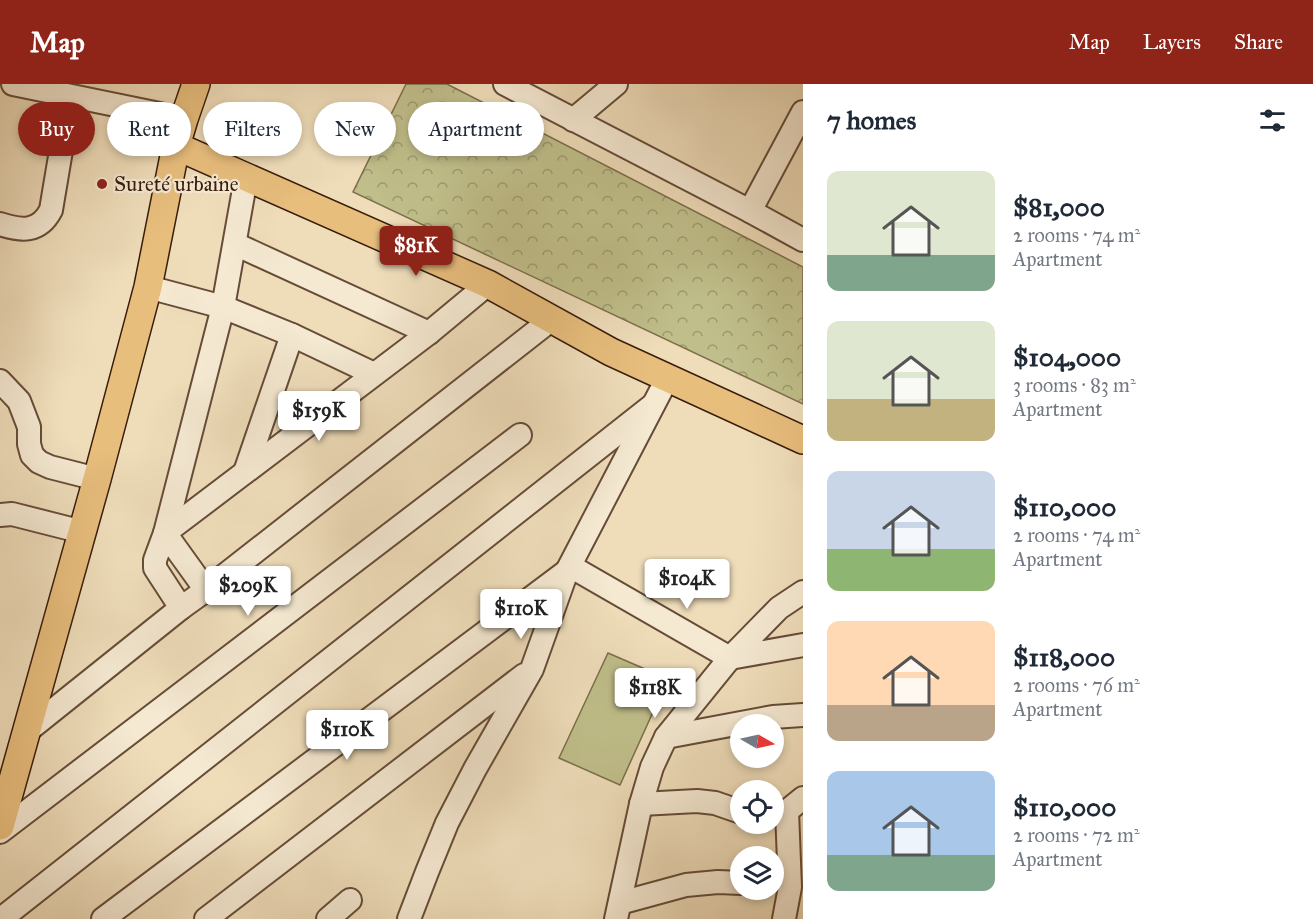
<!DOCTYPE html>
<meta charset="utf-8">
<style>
:root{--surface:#fff;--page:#f2f2f3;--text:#1f2937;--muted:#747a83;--accent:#8f2418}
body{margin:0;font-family:"IM FELL Great Primer",serif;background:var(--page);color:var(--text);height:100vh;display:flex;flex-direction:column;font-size:22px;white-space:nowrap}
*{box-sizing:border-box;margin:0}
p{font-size:20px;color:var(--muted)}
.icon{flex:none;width:33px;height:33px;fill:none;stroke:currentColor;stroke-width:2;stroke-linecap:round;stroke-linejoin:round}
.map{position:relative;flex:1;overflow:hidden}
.sheet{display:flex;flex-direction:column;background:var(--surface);width:510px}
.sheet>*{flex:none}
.top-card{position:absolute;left:18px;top:18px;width:570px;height:54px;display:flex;gap:12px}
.needle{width:39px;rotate:99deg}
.tools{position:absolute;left:730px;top:630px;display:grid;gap:12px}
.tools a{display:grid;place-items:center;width:54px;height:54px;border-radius:50%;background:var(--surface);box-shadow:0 3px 9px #0003;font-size:30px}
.price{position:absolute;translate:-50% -51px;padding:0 14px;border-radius:6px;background:#fff;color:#222;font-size:20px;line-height:39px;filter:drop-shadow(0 2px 3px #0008)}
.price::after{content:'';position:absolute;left:50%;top:36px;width:18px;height:14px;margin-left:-9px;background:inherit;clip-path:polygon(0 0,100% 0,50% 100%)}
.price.selected{background:var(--accent);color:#fff}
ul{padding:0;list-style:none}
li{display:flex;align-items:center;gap:18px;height:150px;padding:0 24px}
li span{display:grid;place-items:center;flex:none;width:168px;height:120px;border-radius:12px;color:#555}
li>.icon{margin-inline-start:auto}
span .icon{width:72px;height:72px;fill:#fffc;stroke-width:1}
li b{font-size:26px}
h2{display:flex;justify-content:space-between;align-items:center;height:72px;padding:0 24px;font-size:26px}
.pill{padding:0 21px;border-radius:27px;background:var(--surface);box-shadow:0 3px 9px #0003;font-size:21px;line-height:54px}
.pill.selected{background:var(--accent);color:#fff}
header{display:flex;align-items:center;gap:36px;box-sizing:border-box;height:84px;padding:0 30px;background:var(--accent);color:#fff}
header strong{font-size:28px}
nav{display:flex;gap:33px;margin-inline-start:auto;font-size:21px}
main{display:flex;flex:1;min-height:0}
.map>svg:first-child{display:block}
.park{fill:url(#park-crowns);stroke:#7c6e4c;stroke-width:1.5}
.pitch{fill:#c0bf8b;stroke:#7c6e4c;stroke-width:1.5}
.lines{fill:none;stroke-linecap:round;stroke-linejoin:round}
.minor-casing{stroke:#664c38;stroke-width:26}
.major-casing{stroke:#381c0c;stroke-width:30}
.minor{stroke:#f5e9d2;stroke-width:22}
.major{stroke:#e8be7d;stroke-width:27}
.poi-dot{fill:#8f2418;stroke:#f5e9d2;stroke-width:2}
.labels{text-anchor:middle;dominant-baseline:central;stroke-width:4.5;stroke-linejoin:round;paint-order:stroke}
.poi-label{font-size:21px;fill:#381c0c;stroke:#f5e9d2;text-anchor:start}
</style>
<header>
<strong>Map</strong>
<nav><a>Map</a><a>Layers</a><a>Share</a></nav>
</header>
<main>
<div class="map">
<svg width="803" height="835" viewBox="0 0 803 835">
<defs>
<pattern id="park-crowns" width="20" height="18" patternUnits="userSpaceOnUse" patternTransform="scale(1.5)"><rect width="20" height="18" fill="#c0bf8b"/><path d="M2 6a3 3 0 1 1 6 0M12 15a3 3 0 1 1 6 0" fill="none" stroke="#9d9a70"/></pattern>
</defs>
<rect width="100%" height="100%" fill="#efddba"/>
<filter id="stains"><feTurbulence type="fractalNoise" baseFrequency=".00333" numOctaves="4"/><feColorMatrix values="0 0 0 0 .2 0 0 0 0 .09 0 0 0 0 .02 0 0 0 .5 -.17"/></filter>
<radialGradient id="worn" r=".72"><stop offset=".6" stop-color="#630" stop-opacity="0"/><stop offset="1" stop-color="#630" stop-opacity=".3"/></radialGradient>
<!-- park -->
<path class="park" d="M406 0H447L803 183V320L353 108Z"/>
<!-- pitch -->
<path class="pitch" d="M608 569 668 595 620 701 559 674Z"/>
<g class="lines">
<!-- minor casing -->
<g class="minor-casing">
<g id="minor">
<path d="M13 0 184 35"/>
<path d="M505 0 750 127 803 156"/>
<path d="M573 36 616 0"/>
<path d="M750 127 803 28"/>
<path d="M0 140C21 147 39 149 51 126L70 13"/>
<path d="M235 160 429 249"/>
<path d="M148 203 223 223 292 251 374 290"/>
<path d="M0 297 19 317 29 343V360L32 371 39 378 50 383 97 395"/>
<path d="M245 388 292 251"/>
<path d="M0 431 12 430 83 448"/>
<path d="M570 482 730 574 803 561"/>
<path d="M206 506 165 449 223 223 246 94"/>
<path d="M181 524 155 484V476L165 449 429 249 488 200"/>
<path d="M26 648 181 524 206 506 552 235"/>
<path d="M666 653 773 633 803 631"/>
<path d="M641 720 697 717 715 719 741 728"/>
<path d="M774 730 787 727 803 714"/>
<path d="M0 748 520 351"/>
<path d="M620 819 686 801 718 798 741 799"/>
<path d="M1 835 653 321"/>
<path d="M103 835 567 487"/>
<path d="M206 835 524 591"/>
<path d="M328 835 350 816"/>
<path d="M409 835 427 788 447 739 475 685 532 585 567 487 668 293"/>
<path d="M616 835 641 720 652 683 666 653 730 574 779 524 803 508"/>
<path d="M784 835 790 803 787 727"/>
</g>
</g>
<!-- major casing -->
<g class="major-casing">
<g id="major">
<path d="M176 62 488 200 611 268 803 356"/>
<path d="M0 742 97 395 148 203 176 62 184 35 196 0"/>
</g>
</g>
<!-- minor -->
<use href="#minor" class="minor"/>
<!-- major -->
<use href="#major" class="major"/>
</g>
<!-- markers -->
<circle class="poi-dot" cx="102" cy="100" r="6"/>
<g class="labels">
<!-- poi labels -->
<g class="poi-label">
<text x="114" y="100">Sureté urbaine</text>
</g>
</g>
<rect width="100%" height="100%" filter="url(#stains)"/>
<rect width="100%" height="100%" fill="url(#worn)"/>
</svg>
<div class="tools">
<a><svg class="needle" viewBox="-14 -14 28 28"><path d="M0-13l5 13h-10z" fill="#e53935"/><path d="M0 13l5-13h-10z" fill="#747a83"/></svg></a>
<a><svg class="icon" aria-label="locate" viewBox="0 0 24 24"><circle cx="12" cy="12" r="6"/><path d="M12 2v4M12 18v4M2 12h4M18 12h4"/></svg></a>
<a><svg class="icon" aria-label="layers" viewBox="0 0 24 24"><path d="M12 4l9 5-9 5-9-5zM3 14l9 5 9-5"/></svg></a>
</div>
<b class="price selected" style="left:416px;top:193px">$81K</b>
<b class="price" style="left:319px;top:358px">$159K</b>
<b class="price" style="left:687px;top:526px">$104K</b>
<b class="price" style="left:248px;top:533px">$209K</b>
<b class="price" style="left:521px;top:556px">$110K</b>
<b class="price" style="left:655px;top:635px">$118K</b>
<b class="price" style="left:347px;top:677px">$110K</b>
<div class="top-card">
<a class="pill selected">Buy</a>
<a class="pill">Rent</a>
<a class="pill">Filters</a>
<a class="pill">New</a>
<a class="pill">Apartment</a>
</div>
</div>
<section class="sheet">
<h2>7 homes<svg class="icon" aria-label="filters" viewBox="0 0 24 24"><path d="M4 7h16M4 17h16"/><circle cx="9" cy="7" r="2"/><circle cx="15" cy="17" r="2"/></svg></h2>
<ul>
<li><span style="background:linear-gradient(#dfe7d0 70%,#7fa58c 0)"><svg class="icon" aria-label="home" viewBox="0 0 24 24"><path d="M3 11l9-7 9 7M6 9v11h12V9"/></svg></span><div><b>$81,000</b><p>2 rooms · 74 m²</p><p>Apartment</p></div></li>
<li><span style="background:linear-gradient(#dfe7d0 65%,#c2b280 0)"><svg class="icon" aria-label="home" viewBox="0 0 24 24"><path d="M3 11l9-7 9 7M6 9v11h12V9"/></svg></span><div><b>$104,000</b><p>3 rooms · 83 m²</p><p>Apartment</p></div></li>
<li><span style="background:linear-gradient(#c9d6e8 65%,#8fb573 0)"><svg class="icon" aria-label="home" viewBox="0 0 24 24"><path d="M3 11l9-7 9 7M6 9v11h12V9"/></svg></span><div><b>$110,000</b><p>2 rooms · 74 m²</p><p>Apartment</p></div></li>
<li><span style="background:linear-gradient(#ffd9b3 70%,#b9a48a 0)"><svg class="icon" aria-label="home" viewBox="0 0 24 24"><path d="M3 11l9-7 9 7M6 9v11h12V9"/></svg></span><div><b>$118,000</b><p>2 rooms · 76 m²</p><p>Apartment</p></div></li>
<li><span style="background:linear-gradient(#a9c7e8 70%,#7fa58c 0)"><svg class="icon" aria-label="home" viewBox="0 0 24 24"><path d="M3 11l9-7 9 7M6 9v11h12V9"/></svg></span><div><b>$110,000</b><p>2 rooms · 72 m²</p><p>Apartment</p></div></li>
</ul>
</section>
</main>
